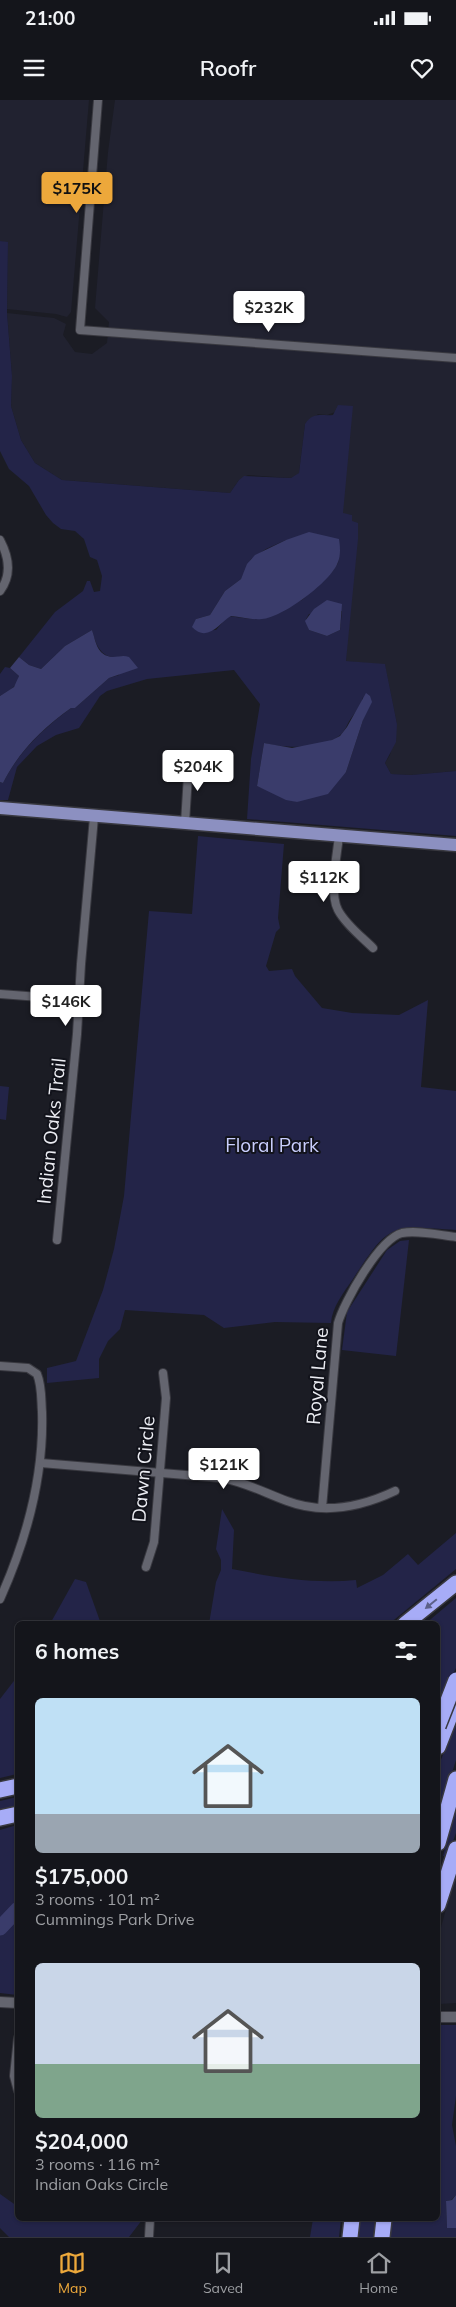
<!DOCTYPE html>
<meta charset="utf-8">
<style>
:root{--surface:#14151b;--page:#1d1e24;--text:#f1f3f6;--muted:#9d9fa3;--line:#33343a;--accent:#eda83b}
body{margin:0;font-family:Mulish,sans-serif;background:var(--page);color:var(--text);height:100vh;display:flex;flex-direction:column;font-size:19px;white-space:nowrap}
*{box-sizing:border-box;margin:0}
p{font-size:16px;color:var(--muted)}
.icon{flex:none;width:28px;height:28px;fill:none;stroke:currentColor;stroke-width:2;stroke-linecap:round;stroke-linejoin:round}
.map{position:relative;flex:1;overflow:hidden}
.details{position:absolute;left:15px;top:1521px;width:425px;height:600px;display:flex;flex-direction:column;background:var(--surface);border-radius:8px;box-shadow:0 1px 4px #0004,0 0 0 1px var(--line)}
.details>*{flex:none}
.price{position:absolute;translate:-50% -42px;padding:0 11px;border-radius:5px;background:#fff;color:#222;font-size:16px;line-height:32px;filter:drop-shadow(0 1px 2px #0008)}
.price::after{content:'';position:absolute;left:50%;top:30px;width:15px;height:11px;margin-left:-8px;background:inherit;clip-path:polygon(0 0,100% 0,50% 100%)}
.price.selected{background:var(--accent);color:#111}
ul{padding:0;list-style:none}
li{display:grid;align-content:center;gap:10px;height:265px;padding:0 20px}
li span{display:grid;place-items:center;height:155px;border-radius:8px;color:#555}
li>.icon{margin-inline-start:auto}
span .icon{width:90px;height:90px;fill:#fffc;stroke-width:1}
li b{font-size:21px}
h2{display:flex;justify-content:space-between;align-items:center;height:60px;padding:0 20px;font-size:21px}
.status{display:flex;justify-content:space-between;align-items:center;height:35px;padding:0 25px;background:var(--surface);direction:ltr}
.status svg{height:14px;fill:currentColor}
header{display:flex;justify-content:space-between;align-items:center;height:65px;padding:0 20px;background:var(--surface);font-size:22px;font-weight:600}
.tabs{display:flex;justify-content:space-around;align-items:center;height:70px;border-top:1px solid var(--line);background:var(--surface);font-size:14px;color:var(--muted)}
.tabs a{display:grid;justify-items:center;gap:2px}
.tabs .selected{color:var(--accent)}
.map>svg:first-child{display:block}
.built{fill:#212230}
.green{fill:#232448;fill-rule:evenodd}
.water{fill:#3a3c6b}
.lines{fill:none;stroke-linecap:round;stroke-linejoin:round}
.river{stroke:#3a3c6b;stroke-width:15}
.minor-casing{stroke:#393940;stroke-width:10}
.tertiary-casing{stroke:#393940;stroke-width:12}
.primary-casing{stroke:#393940;stroke-width:15}
.motorway-casing{stroke:#393940;stroke-width:18}
.minor{stroke:#64656f;stroke-width:8}
.tertiary{stroke:#64656f;stroke-width:10}
.primary{stroke:#8c90c1;stroke-width:12}
.motorway{stroke:#a7acf7;stroke-width:15}
.motorway-bridge-casing{stroke:#393940;stroke-width:18;stroke-linecap:butt}
.motorway-bridge{stroke:#a7acf7;stroke-width:15}
.oneway{fill:#5c6089}
.labels{text-anchor:middle;dominant-baseline:central;stroke-width:4;stroke-linejoin:round;paint-order:stroke}
.street-label{font-size:19px;fill:#ecedf3;stroke:#12131b}
.park-label{font-size:19px;fill:#c9cefd;stroke:#12131b}
</style>
<div class="status"><b>21:00</b><svg viewBox="0 0 49 12"><path d="M0 12V9h3v3zM5 12V6h3v6zM10 12V3h3v9zM15 12V0h3v12zM26 1h20v11H26zM47 4h2v5h-2z"/></svg></div>
<header><svg class="icon" aria-label="menu" viewBox="0 0 24 24"><path d="M4 6h16M4 12h16M4 18h16"/></svg>Roofr<svg class="icon" aria-label="heart" viewBox="0 0 24 24"><path d="M12 20l-8-8c-3-5 5-10 8-4 3-6 11-1 8 4z"/></svg></header>
<div class="map">
<svg width="456" height="2137" viewBox="0 0 456 2137">
<rect width="100%" height="100%" fill="#1b1c24"/>
<!-- built -->
<g class="built">
<path d="M0 0H89L71 212 67 217 56 214 7 209 8 143 0 141Z"/>
<path d="M115 0H456V671L411 675 391 674 385 663 390 655 397 624 385 565 346 561 352 415 343 414 335 312 327 315 318 314 305 324 299 373 296 376 291 378 248 375 239 380 230 393 62 380 35 363 21 340 11 306 12 276 7 213 54 218 66 224 63 235 75 252 92 254 107 243 109 222 95 208 108 52Z"/>
<path d="M456 1772V1903L438 1904 439 1835Z"/>
</g>
<!-- green -->
<g class="green">
<path d="M0 141 8 142 7 213 12 276 11 306 21 340 35 363 62 380 230 393 239 380 244 376 291 378 299 373 305 324C313 312 320 316 333 315L338 305 353 306 343 413 352 415V421L358 423V439L346 561 385 564 397 624 396 642 385 663 391 674 411 675 456 671V736L247 719 251 659 260 604 234 570 147 579 107 591 100 596 79 628 56 635 37 646 17 667 8 700H0V682L3 683C19 651 43 629 71 608H75L109 578 119 575 124 556C103 561 97 549 92 530L65 546 41 569 29 565 19 557 55 512 83 491 87 481H90L94 492 100 491 102 476 97 460 90 457 84 439 75 431 61 429 53 423 46 415 29 386 9 369 0 351ZM286 440 340 448 338 463 332 472 302 500 251 519 228 516 216 530 197 531 196 519 210 515 225 491 241 479 251 459 266 449ZM342 511 340 530 327 536 309 530 306 519 309 514ZM363 597V620L346 672 297 702 257 686 264 643C285 648 320 650 339 636 346 631 347 623 352 617 357 610 361 606 363 597Z"/>
<path d="M5 567 10 568 19 576C17 588 9 590 0 596V574Z"/>
<path d="M198 736 284 744 278 818 280 828 276 832 266 866 269 871 292 869 295 876 322 908 352 913 399 915 428 900 421 987 456 991V1130C390 1125 389 1123 353 1179 344 1192 332 1207 331 1223L275 1222 224 1228 204 1215 125 1210 120 1229 108 1241 99 1259V1278L47 1283V1268L76 1261 103 1190 114 1149 124 1096 149 811 192 814Z"/>
<path d="M0 986 9 987 6 1020 0 1019Z"/>
<path d="M409 1140 396 1256 342 1250 347 1212 387 1150 400 1141Z"/>
<path d="M222 1409 234 1430 232 1469C273 1477 313 1484 356 1480L357 1488 383 1475 408 1454 418 1465 456 1433V1469L389 1524H209L216 1482 221 1470V1460L216 1449Z"/>
<path d="M75 1479 86 1482 101 1524H50Z"/>
<path d="M456 1498V1568L445 1592 438 1594V1524H425Z"/>
<path d="M17 1577V1674L0 1678V1599Z"/>
<path d="M456 1623V1660L438 1717V1667Z"/>
<path d="M17 1697V1710L0 1714V1701Z"/>
<path d="M456 1708V1733L447 1757 443 1756Z"/>
<path d="M17 1725H18L17 1895 0 1893V1730Z"/>
<path d="M438 1925H456V1996L452 2025 456 2046V2095L451 2100 446 2101 447 2128H456V2137H390L393 2119H438Z"/>
<path d="M0 2094 17 2106 18 2119 142 2120 129 2137H9L0 2128Z"/>
<path d="M313 2119H341L339 2137H310Z"/>
<path d="M359 2119H375L373 2137H357Z"/>
</g>
<!-- water -->
<g class="water">
<path d="M309 432 339 439C340 446 341 454 338 462 332 481 282 518 262 519 252 520 241 517 231 516 221 521 208 544 192 527L196 519 210 515 225 491 241 479 247 464 255 455 286 440Z"/>
<path d="M327 500 342 504 340 530 327 536 309 530 305 521 314 509Z"/>
<path d="M92 530C96 542 97 556 113 557 118 557 123 555 129 557L138 568 109 578 75 608H71C43 628 19 651 3 683L0 682V596L14 587 19 576 10 568 19 557 29 565 41 569 65 546Z"/>
<path d="M366 593 370 596 372 602 363 620 346 672 328 694 297 702 286 700 257 686 264 643 292 648 332 640 340 636 347 627Z"/>
<path d="M456 2095V2128H447L446 2101 452 2100Z"/>
</g>
<g class="lines">
<!-- river -->
<path class="river" d="M0 1828 18 1809"/>
<!-- minor casing -->
<g class="minor-casing">
<g id="minor">
<path d="M98 0 80 230 456 258"/>
<path d="M0 440C9 457 12 475 0 491"/>
<path d="M185 723 189 659"/>
<path d="M339 736C337 755 329 793 338 810 346 825 362 837 373 848"/>
<path d="M0 894 79 900"/>
<path d="M57 1140 77 934 81 864 94 717"/>
<path d="M0 1266 28 1268 37 1274C42 1286 41 1299 42 1312 44 1376 26 1441 0 1499"/>
<path d="M41 1363 222 1378C245 1382 265 1393 287 1401 324 1415 361 1407 395 1391"/>
<path d="M322 1408 338 1223C344 1202 379 1139 402 1133 418 1130 439 1135 456 1137"/>
<path d="M146 1467 154 1442 166 1298 163 1273"/>
<path d="M18 1938 14 1976 18 1991"/>
<path d="M149 2137 150 2119"/>
</g>
</g>
<!-- tertiary casing -->
<g class="tertiary-casing">
<g id="tertiary">
<path d="M0 1902 18 1903"/>
<path d="M438 1917H456"/>
</g>
</g>
<!-- primary casing -->
<g class="primary-casing">
<path id="primary" d="M0 708 456 745"/>
</g>
<!-- motorway casing -->
<g class="motorway-casing">
<g id="motorway">
<path d="M405 1524 456 1483"/>
<path d="M438 1647 456 1601"/>
<path d="M0 1690 18 1686"/>
<path d="M0 1718 18 1714"/>
<path d="M438 1743 456 1679"/>
<path d="M438 1805 456 1749"/>
<path d="M350 2137 352 2119"/>
<path d="M382 2137 384 2119"/>
</g>
</g>
<!-- minor -->
<use href="#minor" class="minor"/>
<!-- tertiary -->
<use href="#tertiary" class="tertiary"/>
<!-- primary -->
<use href="#primary" class="primary"/>
<!-- motorway -->
<use href="#motorway" class="motorway"/>
<!-- motorway-bridge casing -->
<g class="motorway-bridge-casing">
<path id="motorway-bridge" d="M438 1626 456 1580"/>
</g>
<!-- motorway-bridge -->
<use href="#motorway-bridge" class="motorway-bridge"/>
</g>
<!-- one-way arrows -->
<defs><path id="oneway-solid" d="M-6-.8H1V-3.2L6.5 0L1 3.2V.8H-6Z" transform="scale(1.25)"/></defs>
<use class="oneway" href="#oneway-solid" transform="translate(431 1504) rotate(141)"/>
<g class="labels">
<!-- street labels -->
<g class="street-label">
<text transform="translate(51 1031) rotate(-84)">Indian Oaks Trail</text>
<text transform="translate(317 1276) rotate(-85)">Royal Lane</text>
<text transform="translate(143 1369) rotate(-85)">Dawn Circle</text>
</g>
<!-- park labels -->
<g class="park-label">
<text x="272" y="1045">Floral Park</text>
</g>
</g>
</svg>
<b class="price selected" style="left:77px;top:114px">$175K</b>
<b class="price" style="left:269px;top:233px">$232K</b>
<b class="price" style="left:198px;top:692px">$204K</b>
<b class="price" style="left:324px;top:803px">$112K</b>
<b class="price" style="left:66px;top:927px">$146K</b>
<b class="price" style="left:224px;top:1390px">$121K</b>
<section class="details">
<h2>6 homes<svg class="icon" aria-label="filters" viewBox="0 0 24 24"><path d="M4 7h16M4 17h16"/><circle cx="9" cy="7" r="2"/><circle cx="15" cy="17" r="2"/></svg></h2>
<ul>
<li><span style="background:linear-gradient(#bfe0f5 75%,#9aa5b1 0)"><svg class="icon" aria-label="home" viewBox="0 0 24 24"><path d="M3 11l9-7 9 7M6 9v11h12V9"/></svg></span><div><b>$175,000</b><p>3 rooms · 101 m²</p><p>Cummings Park Drive</p></div></li>
<li><span style="background:linear-gradient(#c9d6e8 65%,#7fa58c 0)"><svg class="icon" aria-label="home" viewBox="0 0 24 24"><path d="M3 11l9-7 9 7M6 9v11h12V9"/></svg></span><div><b>$204,000</b><p>3 rooms · 116 m²</p><p>Indian Oaks Circle</p></div></li>
</ul>
</section>
</div>
<nav class="tabs">
<a class="selected"><svg class="icon" aria-label="map" viewBox="0 0 24 24"><path d="M3 6l6-2 6 2 6-2v14l-6 2-6-2-6 2zM9 4v14M15 6v14"/></svg>Map</a>
<a><svg class="icon" aria-label="saved" viewBox="0 0 24 24"><path d="M7 4h10v16l-5-4-5 4z"/></svg>Saved</a>
<a><svg class="icon" aria-label="home" viewBox="0 0 24 24"><path d="M3 11l9-7 9 7M6 9v11h12V9"/></svg>Home</a>
</nav>
